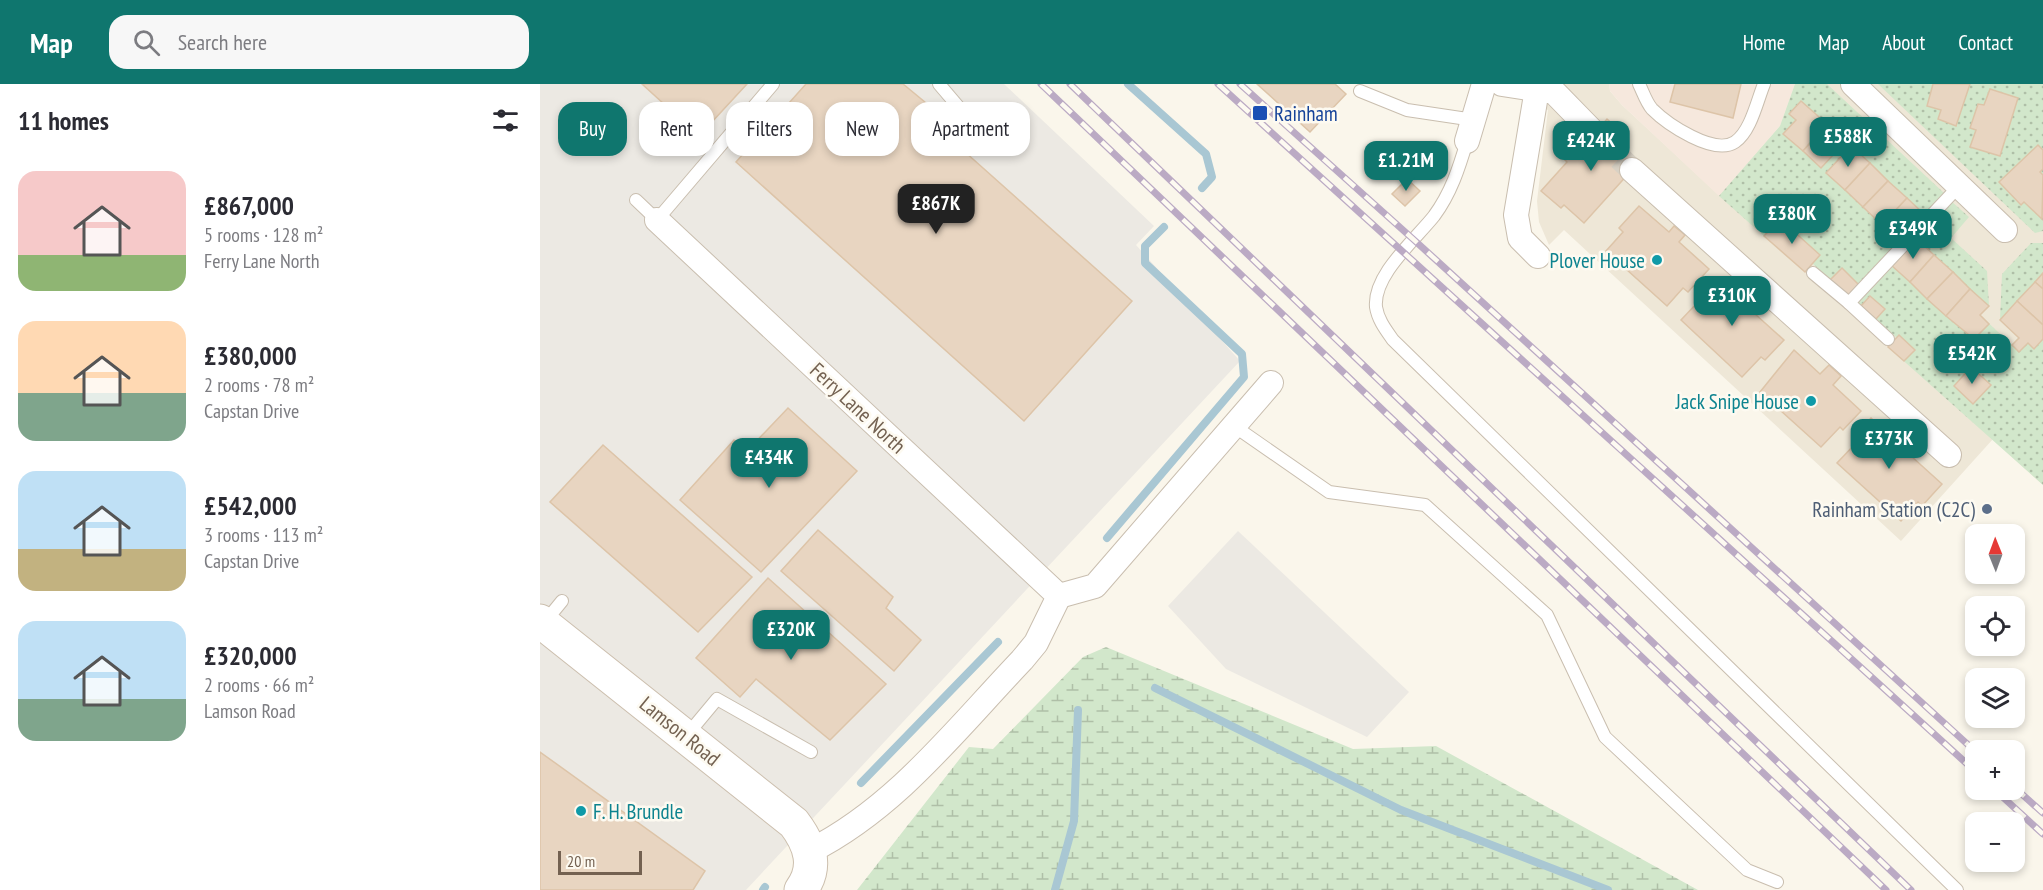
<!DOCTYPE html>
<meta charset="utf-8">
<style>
:root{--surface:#fff;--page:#f7f7f7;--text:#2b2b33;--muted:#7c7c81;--accent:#0f766e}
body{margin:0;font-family:"PT Sans Narrow",sans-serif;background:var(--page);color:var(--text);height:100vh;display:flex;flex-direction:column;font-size:22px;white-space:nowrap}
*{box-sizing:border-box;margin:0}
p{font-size:20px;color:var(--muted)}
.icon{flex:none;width:33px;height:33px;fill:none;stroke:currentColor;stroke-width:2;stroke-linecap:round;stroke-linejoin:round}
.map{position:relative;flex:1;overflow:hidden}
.panel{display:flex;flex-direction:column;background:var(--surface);width:540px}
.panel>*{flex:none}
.guide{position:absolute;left:18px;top:18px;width:570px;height:54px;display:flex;gap:12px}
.needle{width:39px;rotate:359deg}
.fabs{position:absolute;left:1425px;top:440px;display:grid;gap:12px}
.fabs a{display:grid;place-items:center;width:60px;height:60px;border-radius:12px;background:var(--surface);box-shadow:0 3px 9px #0003;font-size:30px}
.scale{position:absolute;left:18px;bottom:15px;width:84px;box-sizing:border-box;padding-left:6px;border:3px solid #736151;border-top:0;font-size:16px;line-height:21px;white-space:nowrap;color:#736151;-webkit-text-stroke:4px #fdfaf1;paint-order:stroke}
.price{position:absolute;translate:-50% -51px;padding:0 14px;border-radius:12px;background:var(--accent);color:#fff;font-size:20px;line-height:39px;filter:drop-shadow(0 2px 3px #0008)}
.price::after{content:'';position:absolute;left:50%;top:36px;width:18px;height:14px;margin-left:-9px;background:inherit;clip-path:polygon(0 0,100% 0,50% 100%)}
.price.on{background:#222;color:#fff}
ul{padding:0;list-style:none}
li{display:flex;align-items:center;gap:18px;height:150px;padding:0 18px}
li span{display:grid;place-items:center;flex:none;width:168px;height:120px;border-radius:18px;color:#555}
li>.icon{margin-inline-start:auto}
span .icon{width:72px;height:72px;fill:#fffc;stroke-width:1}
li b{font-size:26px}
h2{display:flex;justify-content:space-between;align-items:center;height:72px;padding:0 18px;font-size:26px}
.chip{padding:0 21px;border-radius:18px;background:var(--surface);box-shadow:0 3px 9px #0003;font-size:21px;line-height:54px}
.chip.on{background:var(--accent);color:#fff}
header{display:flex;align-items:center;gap:36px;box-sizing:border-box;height:84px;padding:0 30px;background:var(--accent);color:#fff}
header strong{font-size:28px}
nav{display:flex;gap:33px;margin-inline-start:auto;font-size:21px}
.search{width:420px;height:54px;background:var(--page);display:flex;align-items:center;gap:15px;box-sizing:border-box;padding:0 21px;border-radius:18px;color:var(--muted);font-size:22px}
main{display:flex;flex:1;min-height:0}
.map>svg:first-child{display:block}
.residential{fill:#eee7d7}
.commercial{fill:#f6e8dd}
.industrial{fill:#ece9e3}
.wetland{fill:url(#wetland-marsh)}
.garden{fill:url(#garden-dots)}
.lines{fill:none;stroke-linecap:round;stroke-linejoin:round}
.stream{stroke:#a9c7d3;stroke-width:8}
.building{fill:#e8d5c1;stroke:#ddc4a8;stroke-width:1.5}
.street-tunnel{stroke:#d8d1c4;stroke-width:24;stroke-dasharray:24 12;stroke-linecap:butt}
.lane-casing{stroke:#c9beaf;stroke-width:14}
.street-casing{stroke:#c9beaf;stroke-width:26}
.secondary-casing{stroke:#ccbfae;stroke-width:35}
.lane{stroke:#fff;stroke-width:12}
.street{stroke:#fff;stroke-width:24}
.secondary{stroke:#fff;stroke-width:33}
.rail-casing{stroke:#bbaac4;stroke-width:7}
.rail{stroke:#fdfaf1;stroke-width:4.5;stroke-dasharray:14;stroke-linecap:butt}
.transit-dot{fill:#1a4fb4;stroke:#fdfaf1;stroke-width:2}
.culture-dot{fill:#0f9aa8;stroke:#fdfaf1;stroke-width:2}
.service-dot{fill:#5c6f8a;stroke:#fdfaf1;stroke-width:2}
.labels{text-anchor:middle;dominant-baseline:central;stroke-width:5;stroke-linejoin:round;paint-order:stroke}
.transit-label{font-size:21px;fill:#164399;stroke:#fdfaf1;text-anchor:start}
.culture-label{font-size:21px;fill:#0d838f;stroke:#fdfaf1;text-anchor:end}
.street-label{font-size:21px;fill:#736151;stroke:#fdfaf1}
.service-label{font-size:21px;fill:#4e5e75;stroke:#fdfaf1;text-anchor:end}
</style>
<header>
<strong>Map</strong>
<div class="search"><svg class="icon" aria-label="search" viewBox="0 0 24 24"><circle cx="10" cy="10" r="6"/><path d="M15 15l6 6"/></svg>Search here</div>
<nav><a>Home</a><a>Map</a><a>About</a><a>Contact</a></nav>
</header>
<main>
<section class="panel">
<h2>11 homes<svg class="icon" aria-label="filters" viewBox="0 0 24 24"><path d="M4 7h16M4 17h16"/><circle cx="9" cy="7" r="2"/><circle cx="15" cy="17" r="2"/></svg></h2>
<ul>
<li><span style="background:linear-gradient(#f6c9c9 70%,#8fb573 0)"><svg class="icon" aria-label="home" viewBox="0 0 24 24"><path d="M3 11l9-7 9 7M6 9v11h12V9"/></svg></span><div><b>£867,000</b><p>5 rooms · 128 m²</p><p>Ferry Lane North</p></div></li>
<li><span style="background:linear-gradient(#ffd9b3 60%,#7fa58c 0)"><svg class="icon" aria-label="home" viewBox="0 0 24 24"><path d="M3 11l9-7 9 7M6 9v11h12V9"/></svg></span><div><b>£380,000</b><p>2 rooms · 78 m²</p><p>Capstan Drive</p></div></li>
<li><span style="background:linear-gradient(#bfe0f5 65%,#c2b280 0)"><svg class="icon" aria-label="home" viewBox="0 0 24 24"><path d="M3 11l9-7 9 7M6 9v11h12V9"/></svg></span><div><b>£542,000</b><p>3 rooms · 113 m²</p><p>Capstan Drive</p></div></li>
<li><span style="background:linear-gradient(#bfe0f5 65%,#7fa58c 0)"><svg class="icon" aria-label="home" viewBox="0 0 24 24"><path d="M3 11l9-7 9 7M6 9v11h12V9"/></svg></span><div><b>£320,000</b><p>2 rooms · 66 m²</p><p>Lamson Road</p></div></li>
</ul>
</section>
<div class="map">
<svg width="1503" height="806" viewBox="0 0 1503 806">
<defs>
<pattern id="wetland-marsh" width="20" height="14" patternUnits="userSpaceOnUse" patternTransform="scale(1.5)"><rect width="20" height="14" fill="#d2e7cb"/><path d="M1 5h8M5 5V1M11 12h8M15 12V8" fill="none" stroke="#afbfa7"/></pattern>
<pattern id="garden-dots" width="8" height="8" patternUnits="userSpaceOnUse" patternTransform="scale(1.5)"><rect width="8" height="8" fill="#d2e7cb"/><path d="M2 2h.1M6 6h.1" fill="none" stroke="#afbfa7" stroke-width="1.8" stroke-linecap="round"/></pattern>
</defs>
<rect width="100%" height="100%" fill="#faf6eb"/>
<!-- residential -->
<path class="residential" d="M974 0H1069L1070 7 1082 21 1179 111 1240 42 1255 0H1503V401L1453 355 1361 457 1024 146 1009 161 999 138 997 117 1008 26 973 11Z"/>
<!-- commercial -->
<path class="commercial" d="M1069 0H1255L1240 42 1179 112 1082 21 1070 7Z"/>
<!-- industrial -->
<g class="industrial">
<path d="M0 0H464L614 142 596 161 700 277 206 806H0Z"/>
<path d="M698 447 869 608 827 653 686 585 628 522Z"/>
</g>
<!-- wetland -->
<path class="wetland" d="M566 563 813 665 896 662 1158 806H317L429 663 453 665 543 573Z"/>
<!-- garden -->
<g class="garden">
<path d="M1255 0H1287L1404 109 1308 213 1272 179 1240 135 1224 152 1179 112 1240 42Z"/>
<path d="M1338 0H1503V147L1495 149Z"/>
<path d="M1411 117 1429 133 1411 154 1447 187 1449 222 1440 231 1472 261 1479 253 1460 236 1462 190 1491 159H1503V401L1348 263 1356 253 1317 218Z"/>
</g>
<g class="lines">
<!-- stream -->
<g class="stream">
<path d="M588 0 666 70 672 93 662 104"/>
<path d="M567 454 704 293 702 270 605 179V162L624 143"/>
<path d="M615 604 861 726 1068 806"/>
<path d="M321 699 458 558"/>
<path d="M223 806 225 803"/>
<path d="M515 806 534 737 538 626"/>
</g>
</g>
<!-- building -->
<g class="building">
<path d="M102 0H207L159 52Z"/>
<path d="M266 0H363L414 42 406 51 592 217 484 337 196 78Z"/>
<path d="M717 0H795L806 10 770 48Z"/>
<path d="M1135 0H1201L1193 34 1130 18Z"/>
<path d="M1393 0H1430L1416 42 1398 35 1401 26 1387 22Z"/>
<path d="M1450 5 1478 14 1460 72 1430 63 1436 46 1430 44 1438 20 1444 21Z"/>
<path d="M1261 17 1287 40 1263 67 1243 50 1256 36 1249 30Z"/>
<path d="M1067 35 1087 53 1080 61 1099 78 1044 139 1024 121 1021 124 1001 107 1027 78 1021 72 1033 58 1041 65Z"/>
<path d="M1287 40 1306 57 1281 84 1263 67Z"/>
<path d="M1498 61 1503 66V85L1500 88 1503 91 1502 135 1484 118 1481 121 1459 98Z"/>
<path d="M1311 62 1330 79 1305 106 1286 89Z"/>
<path d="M1330 79 1348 97 1323 123 1305 106Z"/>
<path d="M867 95 880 107 865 122 852 110Z"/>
<path d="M1348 97 1367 114 1342 141 1323 123Z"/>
<path d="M1367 114 1385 131 1360 158 1342 141Z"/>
<path d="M1099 122 1129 148 1134 142 1145 151 1139 158 1169 185 1148 208 1143 204 1127 222 1066 167 1083 148 1079 144Z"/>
<path d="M1240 135 1280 171 1265 188 1224 152Z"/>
<path d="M1376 154 1394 171 1370 198 1351 181Z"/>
<path d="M1394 171 1413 188 1387 215 1370 198Z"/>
<path d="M1302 184 1319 201 1308 213 1290 196Z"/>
<path d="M1413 188 1430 205 1406 232 1387 215Z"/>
<path d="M1503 189V205L1495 198Z"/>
<path d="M1176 193 1204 219 1211 212 1223 222 1215 230 1244 256 1225 276 1221 273 1202 293 1141 236 1158 218 1155 215Z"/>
<path d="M1495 198 1503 205V241L1477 217Z"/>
<path d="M1430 205 1449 222 1440 231 1449 240 1434 255 1406 232Z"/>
<path d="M1330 212 1345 225 1336 235 1321 222Z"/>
<path d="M1477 217 1503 241V255L1494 265 1488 259 1479 268 1472 261 1479 254 1460 236Z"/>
<path d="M1359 251 1375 266 1364 277 1348 263Z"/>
<path d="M1254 266 1280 290 1289 281 1301 292 1293 301 1321 327 1303 346 1300 343 1281 363 1220 308Z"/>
<path d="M1431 283 1451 301 1433 320 1414 302Z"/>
<path d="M248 324 317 387 221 488 140 416 194 356 208 366Z"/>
<path d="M1331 334 1361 362 1367 355 1378 365 1371 372 1402 400 1382 422 1378 418 1361 437 1297 379 1316 359 1312 355Z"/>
<path d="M63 361 212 493 158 548 10 418Z"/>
<path d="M278 446 353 513 346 524 381 556 354 587 241 487Z"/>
<path d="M228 494 346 600 290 656 216 595 200 613 156 574Z"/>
<path d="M0 668 165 787 153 806H0Z"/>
</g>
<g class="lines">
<!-- street-tunnel -->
<path class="street-tunnel" d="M1054 49 1092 86"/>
<!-- lane casing -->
<g class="lane-casing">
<g id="lane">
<path d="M399 0 433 40"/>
<path d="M1099 0C1103 8 1106 18 1112 25 1127 40 1174 72 1195 58 1211 47 1217 17 1224 0"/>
<path d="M820 7 867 26 934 36"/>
<path d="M927 57C919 84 911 109 894 132 875 156 833 191 836 223 838 236 846 246 853 256L1417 806"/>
<path d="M96 116 117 136 233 0"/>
<path d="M1273 189 1309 219 1420 101"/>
<path d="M1309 219 1348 255"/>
<path d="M694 342 789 408 885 421 1007 531 1065 653 1207 786 1237 798"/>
<path d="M4 539 22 517"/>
<path d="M147 651 177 615 271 668"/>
</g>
</g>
<!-- street casing -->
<g class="street-casing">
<g id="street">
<path d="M962 0 1014 8 1054 49"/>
<path d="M1313 0 1465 146"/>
<path d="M997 5 976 131 980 154 998 172"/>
<path d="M927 57 944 0"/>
<path d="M1092 86 1409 371"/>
<path d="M117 136 519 512 496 559 482 576C417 644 356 724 270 767"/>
<path d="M519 512 555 502 731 299"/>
</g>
</g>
<!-- secondary casing -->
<g class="secondary-casing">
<path id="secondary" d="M0 537 254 739C270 760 278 783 261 806"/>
</g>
<!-- lane -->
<use href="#lane" class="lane"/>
<!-- street -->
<use href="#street" class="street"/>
<!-- secondary -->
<use href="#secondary" class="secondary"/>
<!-- rail casing -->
<g class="rail-casing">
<g id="rail">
<path d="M501 0 1346 806"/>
<path d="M530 0 1371 806"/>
<path d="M678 0 1436 688"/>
<path d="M700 0 873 155 1436 668"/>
<path d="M1474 703 1503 729"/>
<path d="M1454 705 1503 750"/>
</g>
</g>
<!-- rail -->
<use href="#rail" class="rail"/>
</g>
<!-- markers -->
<rect class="transit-dot" x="712" y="21" width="16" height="16" rx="3"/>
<g class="culture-dot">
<circle cx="1117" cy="176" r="6"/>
<circle cx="1271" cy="317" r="6"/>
<circle cx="41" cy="727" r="6"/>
</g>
<circle class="service-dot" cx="1447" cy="425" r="6"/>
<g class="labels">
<!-- transit labels -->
<g class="transit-label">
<text x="734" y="29">Rainham</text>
</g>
<!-- culture labels -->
<g class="culture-label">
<text x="1105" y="176">Plover House</text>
<text x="1259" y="317">Jack Snipe House</text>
<text x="53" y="727" text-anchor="start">F. H. Brundle</text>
</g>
<!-- street labels -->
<g class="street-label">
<text transform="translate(318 324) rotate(43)">Ferry Lane North</text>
<text transform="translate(140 647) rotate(39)">Lamson Road</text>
</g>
<!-- service labels -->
<g class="service-label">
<text x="1435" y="425">Rainham Station (C2C)</text>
</g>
</g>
</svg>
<div class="fabs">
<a><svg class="needle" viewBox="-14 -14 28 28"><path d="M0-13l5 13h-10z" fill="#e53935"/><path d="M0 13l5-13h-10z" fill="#7c7c81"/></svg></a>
<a><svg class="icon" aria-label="locate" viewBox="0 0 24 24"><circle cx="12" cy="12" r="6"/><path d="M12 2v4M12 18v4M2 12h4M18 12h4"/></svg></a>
<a><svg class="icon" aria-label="layers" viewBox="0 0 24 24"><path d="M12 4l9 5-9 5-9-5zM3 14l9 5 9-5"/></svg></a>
<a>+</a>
<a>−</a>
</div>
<div class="scale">20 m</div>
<b class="price" style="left:1308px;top:84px">£588K</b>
<b class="price" style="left:1051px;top:88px">£424K</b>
<b class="price" style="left:866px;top:108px">£1.21M</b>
<b class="price on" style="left:396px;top:151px">£867K</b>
<b class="price" style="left:1252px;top:161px">£380K</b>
<b class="price" style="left:1373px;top:176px">£349K</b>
<b class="price" style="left:1192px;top:243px">£310K</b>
<b class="price" style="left:1432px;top:301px">£542K</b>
<b class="price" style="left:1349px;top:386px">£373K</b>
<b class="price" style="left:229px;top:405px">£434K</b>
<b class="price" style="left:251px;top:577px">£320K</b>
<div class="guide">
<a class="chip on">Buy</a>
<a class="chip">Rent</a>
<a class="chip">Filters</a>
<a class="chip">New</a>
<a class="chip">Apartment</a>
</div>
</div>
</main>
